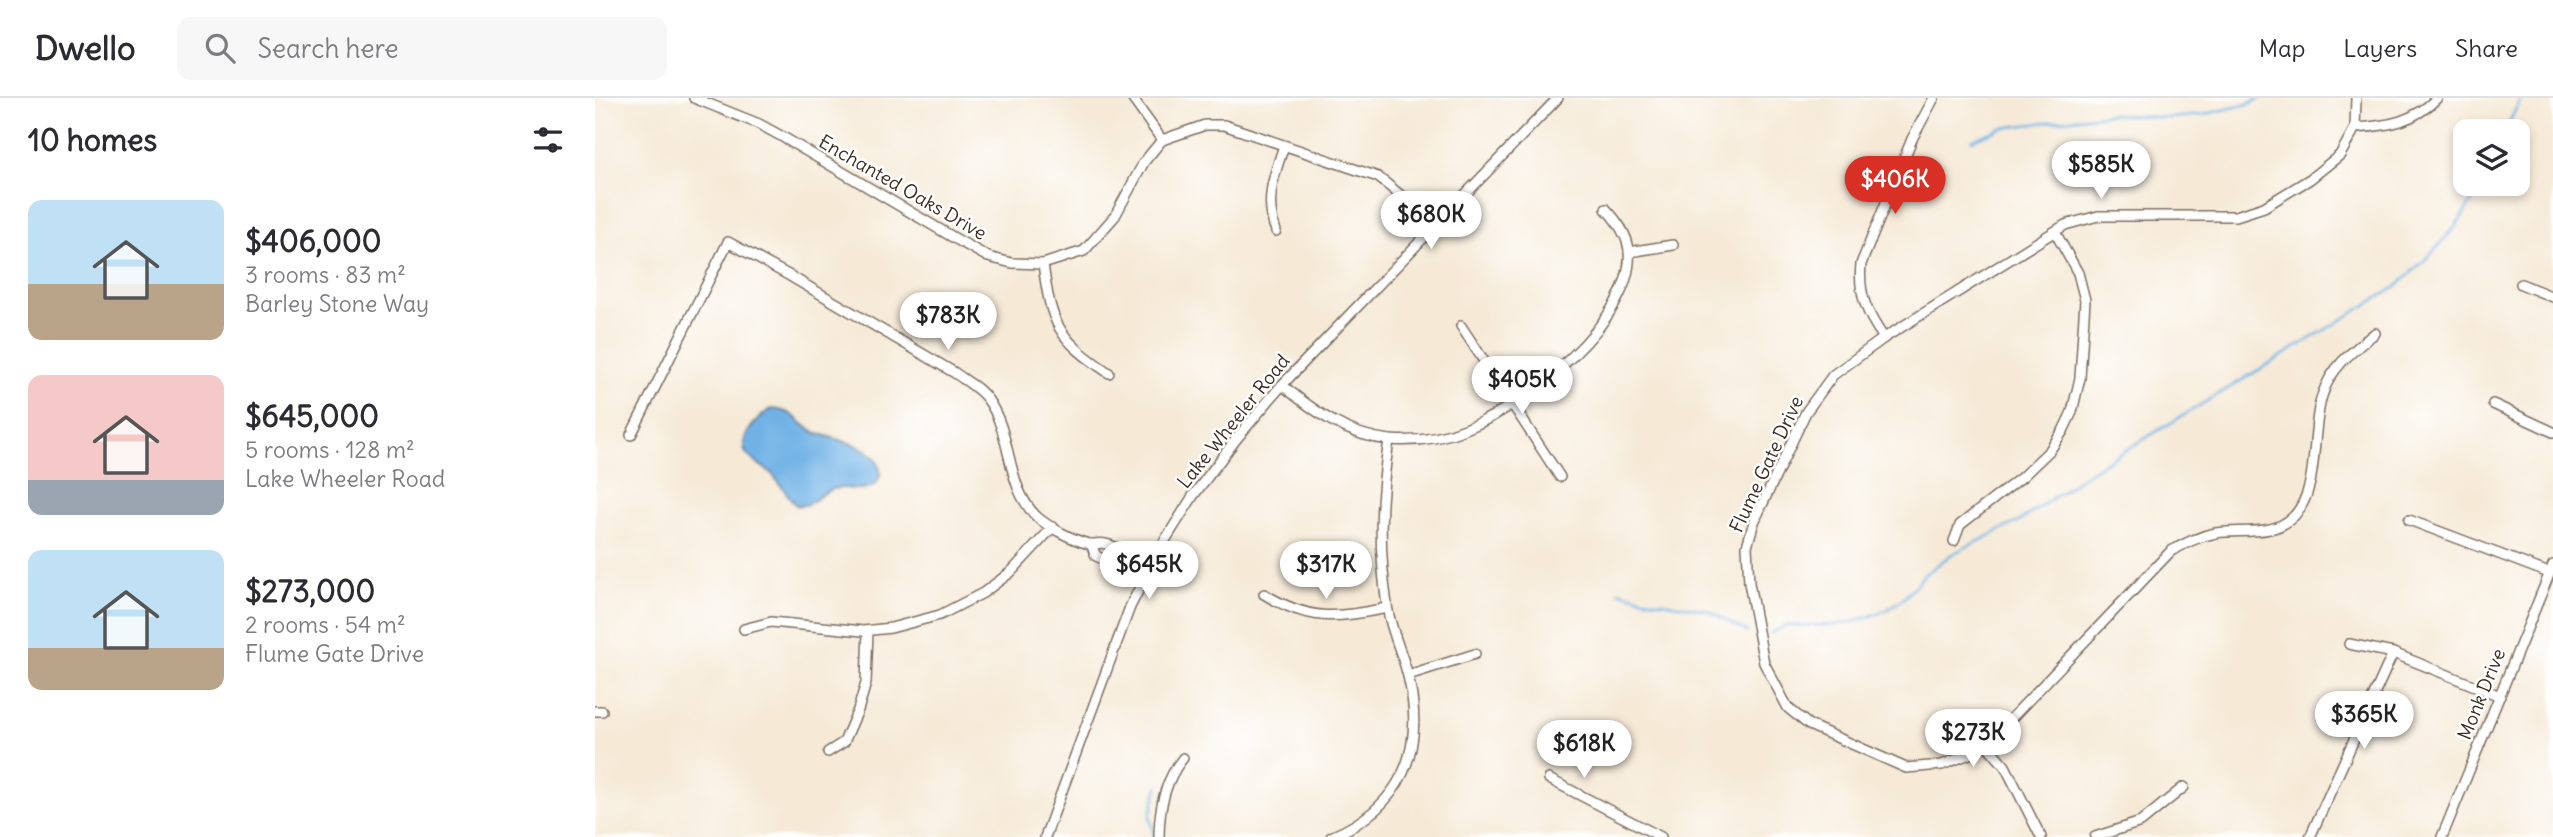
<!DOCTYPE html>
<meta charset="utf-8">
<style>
:root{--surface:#fff;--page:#f7f7f7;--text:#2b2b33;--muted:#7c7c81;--line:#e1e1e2;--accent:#d93025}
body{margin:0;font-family:Delius,sans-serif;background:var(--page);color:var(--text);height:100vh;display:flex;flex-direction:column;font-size:26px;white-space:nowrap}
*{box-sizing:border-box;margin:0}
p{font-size:23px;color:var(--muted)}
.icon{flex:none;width:38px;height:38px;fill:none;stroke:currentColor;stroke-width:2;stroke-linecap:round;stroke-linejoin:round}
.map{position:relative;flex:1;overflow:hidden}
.sheet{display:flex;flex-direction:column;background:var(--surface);width:595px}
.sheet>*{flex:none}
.tools{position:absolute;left:1858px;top:21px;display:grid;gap:14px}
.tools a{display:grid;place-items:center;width:77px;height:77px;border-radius:14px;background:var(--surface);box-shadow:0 4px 10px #0003;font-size:35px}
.price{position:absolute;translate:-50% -60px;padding:0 16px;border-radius:24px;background:#fff;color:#222;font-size:23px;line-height:46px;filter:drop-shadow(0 2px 4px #0008)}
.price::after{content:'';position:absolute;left:50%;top:42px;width:21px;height:16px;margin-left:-10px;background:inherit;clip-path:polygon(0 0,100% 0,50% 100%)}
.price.on{background:var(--accent);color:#fff}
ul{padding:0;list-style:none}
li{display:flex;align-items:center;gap:21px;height:175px;padding:0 28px}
li span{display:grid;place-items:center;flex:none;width:196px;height:140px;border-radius:14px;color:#555}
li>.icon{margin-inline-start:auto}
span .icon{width:84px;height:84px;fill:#fffc;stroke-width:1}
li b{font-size:30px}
h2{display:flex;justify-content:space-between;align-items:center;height:84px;padding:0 28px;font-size:30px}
header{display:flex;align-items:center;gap:42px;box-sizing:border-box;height:98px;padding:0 35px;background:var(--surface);border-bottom:2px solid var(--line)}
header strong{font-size:33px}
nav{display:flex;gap:38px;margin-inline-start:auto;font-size:24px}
.search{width:490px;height:63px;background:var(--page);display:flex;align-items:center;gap:18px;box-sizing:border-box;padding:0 24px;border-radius:14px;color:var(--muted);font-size:26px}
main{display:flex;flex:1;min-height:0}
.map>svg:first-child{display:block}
.water{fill:#71b2e6;stroke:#566e82;stroke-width:2}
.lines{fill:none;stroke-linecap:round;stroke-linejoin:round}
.stream{stroke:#71b2e6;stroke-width:2.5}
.minor-casing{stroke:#7c6d5f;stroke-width:12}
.minor{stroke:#fff;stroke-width:9}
.labels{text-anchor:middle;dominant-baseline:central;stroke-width:5;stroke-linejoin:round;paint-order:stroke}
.street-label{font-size:19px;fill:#3b2a1e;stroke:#fff}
</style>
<header>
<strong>Dwello</strong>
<div class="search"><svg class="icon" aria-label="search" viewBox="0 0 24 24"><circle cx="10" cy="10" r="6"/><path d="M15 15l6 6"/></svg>Search here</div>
<nav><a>Map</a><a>Layers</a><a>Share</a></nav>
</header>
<main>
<section class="sheet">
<h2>10 homes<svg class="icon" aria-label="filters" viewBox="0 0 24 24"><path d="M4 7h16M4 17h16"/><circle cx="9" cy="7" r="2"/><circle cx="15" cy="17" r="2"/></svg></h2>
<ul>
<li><span style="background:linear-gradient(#bfe0f5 60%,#b9a48a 0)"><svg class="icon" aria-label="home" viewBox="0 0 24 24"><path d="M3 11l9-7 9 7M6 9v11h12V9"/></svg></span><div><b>$406,000</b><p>3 rooms · 83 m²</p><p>Barley Stone Way</p></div></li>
<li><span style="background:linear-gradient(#f6c9c9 75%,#9aa5b1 0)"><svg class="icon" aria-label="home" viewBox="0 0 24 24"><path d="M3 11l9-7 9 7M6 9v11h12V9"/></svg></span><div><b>$645,000</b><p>5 rooms · 128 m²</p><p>Lake Wheeler Road</p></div></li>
<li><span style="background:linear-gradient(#bfe0f5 70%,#b9a48a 0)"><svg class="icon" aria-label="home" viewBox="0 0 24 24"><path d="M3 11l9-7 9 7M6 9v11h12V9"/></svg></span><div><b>$273,000</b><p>2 rooms · 54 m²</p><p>Flume Gate Drive</p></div></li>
</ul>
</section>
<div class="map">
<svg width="1958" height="739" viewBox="0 0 1958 739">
<rect width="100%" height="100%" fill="#fff"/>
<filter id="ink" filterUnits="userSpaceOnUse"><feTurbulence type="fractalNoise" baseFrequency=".0143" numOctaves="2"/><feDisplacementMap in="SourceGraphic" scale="14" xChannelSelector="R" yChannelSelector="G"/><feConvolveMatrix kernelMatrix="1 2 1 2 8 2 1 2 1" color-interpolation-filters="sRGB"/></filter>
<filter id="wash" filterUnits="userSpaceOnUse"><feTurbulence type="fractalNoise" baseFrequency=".00686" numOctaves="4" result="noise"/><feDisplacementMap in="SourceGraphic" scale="28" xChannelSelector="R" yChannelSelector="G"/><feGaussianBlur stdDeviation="1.57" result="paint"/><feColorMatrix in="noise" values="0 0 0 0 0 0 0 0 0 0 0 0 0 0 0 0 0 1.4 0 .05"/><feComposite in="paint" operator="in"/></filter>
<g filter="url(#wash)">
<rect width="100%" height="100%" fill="#f6ead7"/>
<!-- water -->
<path class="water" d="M177 311C202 313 200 324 218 333 237 343 281 344 285 372 286 377 284 382 280 386 268 396 252 387 238 391 224 394 217 411 201 407 192 397 186 386 177 376 170 369 157 364 151 355 142 340 165 317 177 311Z"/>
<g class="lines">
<!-- stream -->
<g class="stream">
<path d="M1910 33 1926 0"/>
<path d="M1377 42 1407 30 1515 16 1576 20 1607 17 1653 6 1666 0"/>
<path d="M1023 493 1050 501 1113 512 1152 534"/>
<path d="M1176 535 1190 528 1239 527 1262 523 1292 512 1310 499 1329 477 1357 456 1425 423 1493 375 1801 189C1835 158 1867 128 1886 86"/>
<path d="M559 739 555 719 563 688"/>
</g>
</g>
</g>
<g filter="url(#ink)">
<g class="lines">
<!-- minor casing -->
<g class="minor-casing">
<g id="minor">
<path d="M99 0 164 26 186 38 361 141 393 159 417 165 448 166 489 153 520 118 549 64 567 42 610 27H629L783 79 841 126"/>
<path d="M537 0 567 42"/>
<path d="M1761 0 1760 30 1745 57 1715 81 1669 109 1641 118H1503L1470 127 1289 240 1238 277 1211 314 1159 424 1152 448 1154 485 1169 565 1193 610 1214 627 1311 670 1347 667 1379 654 1406 631 1576 453C1591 445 1604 438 1621 435 1647 431 1677 439 1698 419 1726 392 1715 330 1728 295 1737 268 1759 252 1780 235"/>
<path d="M1760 30C1793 28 1819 24 1842 0"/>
<path d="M681 133C669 103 679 77 689 48"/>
<path d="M1034 154 1078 147"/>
<path d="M448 166C456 227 463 241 514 275"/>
<path d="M1926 186 1958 199"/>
<path d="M866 228 965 379"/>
<path d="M1289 240C1272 216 1263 196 1266 166L1317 41 1339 0"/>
<path d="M687 287C719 313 752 338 795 342 821 344 849 340 873 330 930 307 1041 221 1034 152 1032 136 1022 123 1011 111"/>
<path d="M1898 306 1958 334"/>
<path d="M36 337 133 144 195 178 360 275C371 283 385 290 393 302 418 337 410 389 442 419 455 430 478 442 494 446 500 447 505 444 510 446 522 448 534 456 545 460L546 471"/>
<path d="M1814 422 1954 475"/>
<path d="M1359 443 1365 427 1427 379 1455 352 1468 333 1477 314 1485 280 1490 202 1483 175 1460 134"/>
<path d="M496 446 501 458 538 474 546 471 550 472"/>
<path d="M669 496C715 524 741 520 792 510"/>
<path d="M149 531 176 524 268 533 296 530 345 517 388 495 416 474 458 429"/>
<path d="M1754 546 1798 555 1905 598"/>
<path d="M813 577 880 556"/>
<path d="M0 613H7"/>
<path d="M1390 645 1410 668 1446 739"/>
<path d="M233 654 249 644 263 612 271 585 273 533"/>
<path d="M954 681 1066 739"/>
<path d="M450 739 535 509 562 455 598 398 642 340 687 287 963 0"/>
<path d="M564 739C564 710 570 682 588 660"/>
<path d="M736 739C807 709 831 652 813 578 807 554 795 531 792 507 783 446 785 402 794 342"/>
<path d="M1500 739 1546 724 1589 689"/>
<path d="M1715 739 1798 555"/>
<path d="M1847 739 1958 467"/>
</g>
</g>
<!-- minor -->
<use href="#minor" class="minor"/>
</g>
</g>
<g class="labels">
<!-- street labels -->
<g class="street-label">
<text transform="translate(308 89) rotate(30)">Enchanted Oaks Drive</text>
<text transform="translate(638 323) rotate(-51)">Lake Wheeler Road</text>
<text transform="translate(1171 366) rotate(-65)">Flume Gate Drive</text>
<text transform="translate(1886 596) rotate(-68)">Monk Drive</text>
</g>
</g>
</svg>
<div class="tools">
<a><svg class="icon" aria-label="layers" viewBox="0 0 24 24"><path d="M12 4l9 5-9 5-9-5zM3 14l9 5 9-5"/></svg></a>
</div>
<b class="price" style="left:1506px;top:103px">$585K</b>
<b class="price on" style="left:1300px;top:118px">$406K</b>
<b class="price" style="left:836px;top:153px">$680K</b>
<b class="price" style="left:353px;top:254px">$783K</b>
<b class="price" style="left:927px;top:318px">$405K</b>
<b class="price" style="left:554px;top:503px">$645K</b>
<b class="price" style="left:731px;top:503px">$317K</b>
<b class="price" style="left:1769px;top:653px">$365K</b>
<b class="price" style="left:1378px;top:671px">$273K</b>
<b class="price" style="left:989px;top:682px">$618K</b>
</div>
</main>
